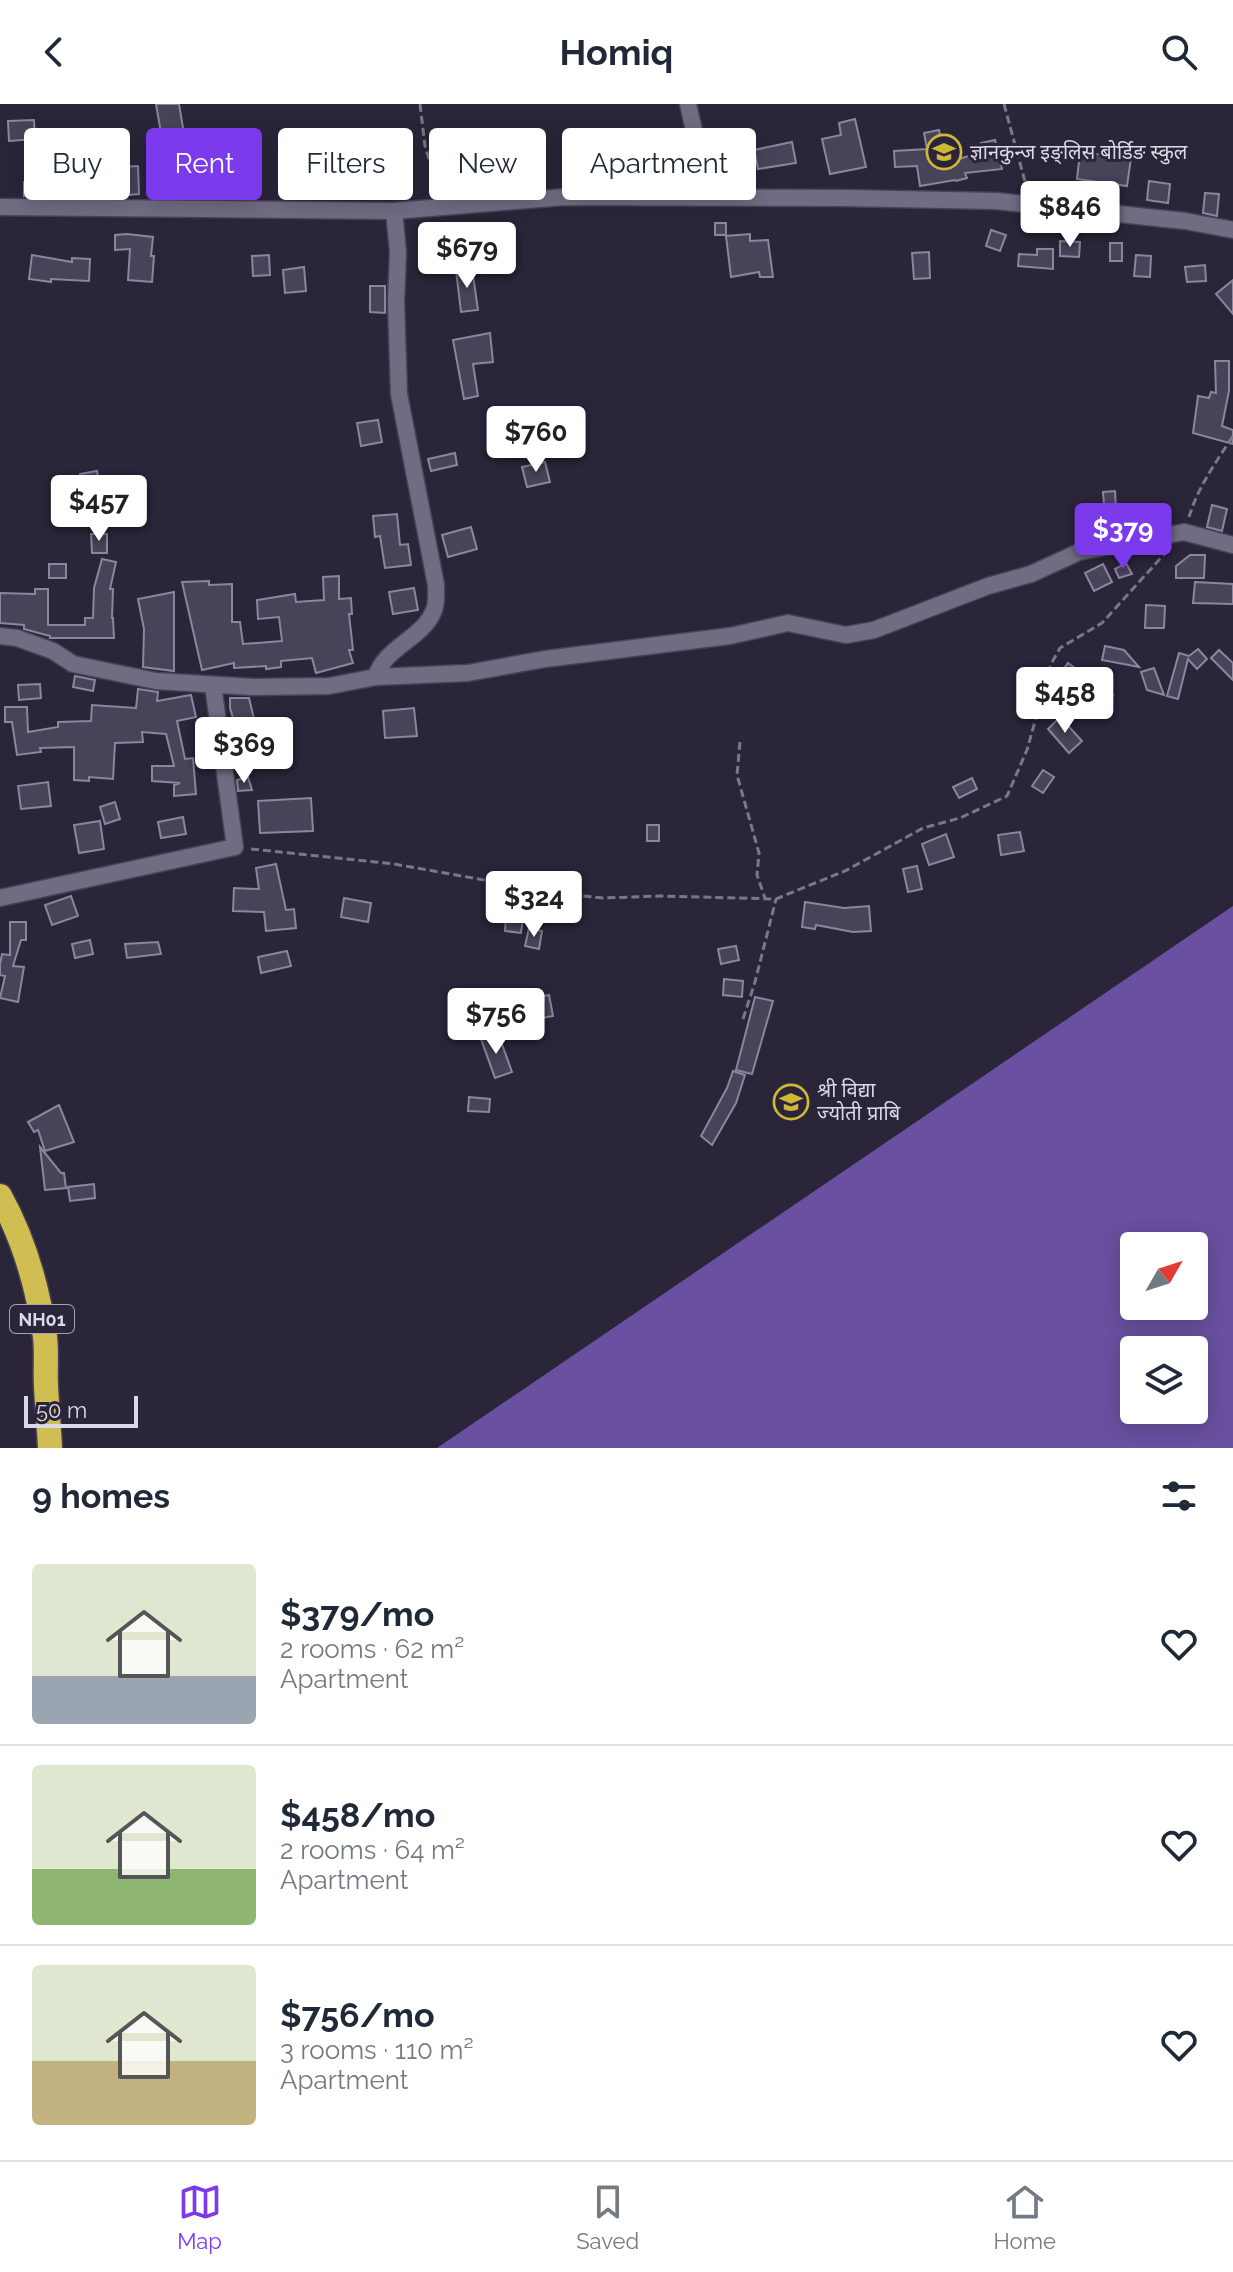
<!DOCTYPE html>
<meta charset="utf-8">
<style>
:root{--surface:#fff;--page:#f6f6f7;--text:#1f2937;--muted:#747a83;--line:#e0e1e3;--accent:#7c3aed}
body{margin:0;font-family:Raleway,"Noto Sans Devanagari",sans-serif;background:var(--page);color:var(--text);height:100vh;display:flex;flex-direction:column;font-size:30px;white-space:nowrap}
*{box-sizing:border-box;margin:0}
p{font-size:26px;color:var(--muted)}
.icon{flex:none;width:44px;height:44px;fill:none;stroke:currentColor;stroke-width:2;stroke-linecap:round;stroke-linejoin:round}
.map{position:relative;height:1344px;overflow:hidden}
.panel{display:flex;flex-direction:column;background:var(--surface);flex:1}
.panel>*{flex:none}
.top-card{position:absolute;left:24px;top:24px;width:800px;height:72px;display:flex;gap:16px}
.needle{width:52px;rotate:51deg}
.buttons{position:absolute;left:1120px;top:1128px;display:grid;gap:16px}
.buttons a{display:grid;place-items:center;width:88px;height:88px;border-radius:8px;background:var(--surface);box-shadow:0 4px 20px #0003;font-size:40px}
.scale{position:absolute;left:24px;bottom:20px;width:114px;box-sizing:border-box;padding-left:8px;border:4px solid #dcd9e7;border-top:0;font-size:22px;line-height:28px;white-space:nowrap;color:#dcd9e7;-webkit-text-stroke:6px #2a2539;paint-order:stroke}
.price{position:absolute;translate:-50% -68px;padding:0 18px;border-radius:8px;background:#fff;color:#222;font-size:26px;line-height:52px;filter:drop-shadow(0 2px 4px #0008)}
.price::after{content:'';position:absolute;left:50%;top:48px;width:24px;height:18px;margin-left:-12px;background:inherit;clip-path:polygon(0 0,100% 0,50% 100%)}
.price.current{background:var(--accent);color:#fff}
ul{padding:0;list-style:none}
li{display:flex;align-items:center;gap:24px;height:200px;padding:0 32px}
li+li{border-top:2px solid var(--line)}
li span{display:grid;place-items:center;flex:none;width:224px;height:160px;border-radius:8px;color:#555}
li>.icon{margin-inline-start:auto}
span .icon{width:96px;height:96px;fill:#fffc;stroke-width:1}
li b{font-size:34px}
h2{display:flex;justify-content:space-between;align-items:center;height:96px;padding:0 32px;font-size:34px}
.tag{padding:0 28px;border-radius:8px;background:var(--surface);box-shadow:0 4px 20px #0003;font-size:28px;line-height:72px}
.tag.current{background:var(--accent);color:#fff}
header{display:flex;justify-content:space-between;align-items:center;height:104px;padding:0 32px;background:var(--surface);font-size:36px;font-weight:700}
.tab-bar{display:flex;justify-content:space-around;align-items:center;height:112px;border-top:2px solid var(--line);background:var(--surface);font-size:22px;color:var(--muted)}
.tab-bar a{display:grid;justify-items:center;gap:4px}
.tab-bar .current{color:var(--accent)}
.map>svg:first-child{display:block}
.forest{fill:#6950a0;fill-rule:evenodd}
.building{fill:#484359;stroke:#8b859e;stroke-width:2}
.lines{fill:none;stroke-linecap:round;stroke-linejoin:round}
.street-casing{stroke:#474253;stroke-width:19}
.highway-casing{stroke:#474253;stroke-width:27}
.path{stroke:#7b7788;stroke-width:3;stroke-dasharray:8 4;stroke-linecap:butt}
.street{stroke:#716c83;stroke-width:16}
.highway{stroke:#d1be52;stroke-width:24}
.labels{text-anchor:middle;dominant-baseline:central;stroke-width:6;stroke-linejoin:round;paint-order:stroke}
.shield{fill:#2a2539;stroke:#a7a3b3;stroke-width:2}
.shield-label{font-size:18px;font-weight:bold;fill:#dcd9e7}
.poi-label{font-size:20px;fill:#dcd9e7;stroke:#2a2539;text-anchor:start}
</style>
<header><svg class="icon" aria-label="back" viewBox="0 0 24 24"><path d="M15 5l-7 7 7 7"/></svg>Homiq<svg class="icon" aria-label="search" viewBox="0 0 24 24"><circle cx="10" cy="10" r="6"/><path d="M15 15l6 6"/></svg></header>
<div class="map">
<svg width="1233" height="1344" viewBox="0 0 1233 1344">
<rect width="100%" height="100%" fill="#2a2539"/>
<!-- forest -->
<path class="forest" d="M1233 802V1344H437ZM1134 1142H1194V1202H1134ZM1134 1246H1194V1306H1134Z"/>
<!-- building -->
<g class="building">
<path d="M156 0H179L192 78 170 81Z"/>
<path d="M855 15 866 63 830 70 822 35 841 31 839 19Z"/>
<path d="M34 16 35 35 9 37 8 17Z"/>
<path d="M939 26 946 59 975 50 974 44 981 42V39L995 36 1002 65 965 69 967 74 956 77 955 76 920 82 917 62 895 63 894 47 927 45 924 29Z"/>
<path d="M461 29H473V48H492L493 86H474L473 74 446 77 442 43 461 41Z"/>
<path d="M380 35V37H392V42H402L405 74 385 76V79L366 81 364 36Z"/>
<path d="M792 38 796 59 758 65 754 46Z"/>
<path d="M585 41 589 70 576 71 573 42Z"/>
<path d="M1080 48 1131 54 1127 82 1077 75Z"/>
<path d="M117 50 118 63 138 62 139 90 128 91 127 81 96 83 94 52Z"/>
<path d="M1149 77 1170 80 1168 99 1147 96Z"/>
<rect x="24" y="78" width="16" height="14"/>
<path d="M92 78 93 93H58L57 85 74 83V79Z"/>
<path d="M1205 89 1219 90 1217 112 1203 109Z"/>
<rect x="715" y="119" width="11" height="12"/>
<path d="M991 126 1006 131 1000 147 986 142Z"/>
<path d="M127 130 153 133 151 152H154L152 178 128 176 130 145 115 146V131Z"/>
<path d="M750 130V137L768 136 773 173H760L759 168 731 173 726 132Z"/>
<path d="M464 132H481L482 148 465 149Z"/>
<path d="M1060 137 1080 138 1079 153 1060 152Z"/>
<rect x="1110" y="139" width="12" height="18"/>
<path d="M1037 145H1053V165L1018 162 1019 150 1037 151Z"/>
<path d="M929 148 930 174 914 175 912 149Z"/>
<path d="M32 151 72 158V154L90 155 89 177 51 175V178L29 175Z"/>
<path d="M269 151 270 171 253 172 252 152Z"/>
<path d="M1136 151 1151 152 1150 173 1134 172Z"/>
<path d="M1205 161 1206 177 1187 178 1185 163Z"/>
<path d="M304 163 306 187 285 189 283 166Z"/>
<path d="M472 164 478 206 461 208 456 166Z"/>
<path d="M1233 176V210L1216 190Z"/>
<path d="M370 182H385V209L370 208Z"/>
<path d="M490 229 493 258 473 260 478 292 464 295 453 236Z"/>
<path d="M1215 257H1229V287L1222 322 1233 326V340L1193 329 1198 292 1209 294 1211 288 1216 289Z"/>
<path d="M378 316 382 338 361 342 357 319Z"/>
<path d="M455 349 457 361 431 367 428 355Z"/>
<path d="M545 358 550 378 527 383 522 363Z"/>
<path d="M97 367 101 389 84 392 80 370Z"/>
<path d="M1115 387 1117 425H1106L1103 388Z"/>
<path d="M1212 401 1227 405 1222 427 1207 423Z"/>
<path d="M397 410 400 441 408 440 411 461 385 464 380 432 375 433 373 412Z"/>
<path d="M471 423 477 445 448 453 442 431Z"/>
<path d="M91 430H107V449H92Z"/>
<path d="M1190 451H1205L1204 474H1176V462Z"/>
<path d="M102 455 116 458 110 485H113L112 514H113L114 534H50V532L24 525V521L0 519V489L35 490V485H48V521H85V514H93L94 484Z"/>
<path d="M1126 459 1132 470 1119 474 1115 465Z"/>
<rect x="49" y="460" width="17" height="14"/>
<path d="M1103 460 1112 478 1094 487 1085 469Z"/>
<path d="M339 472V495L351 494 352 510H349L353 546H349L353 559 316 569 312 554 281 557V563L266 565V562L234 564V559L202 566 182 478 209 477V481L232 480V518H240L243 540 282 537 279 513 258 515 257 496 295 490 296 498 324 496 323 473Z"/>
<path d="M1195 478 1233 480V500L1193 499Z"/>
<path d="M414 484 418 506 393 510 389 488Z"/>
<path d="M174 488V567L143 563 144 525 138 495Z"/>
<path d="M1146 501 1165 502 1164 524H1145Z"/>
<path d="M1105 542 1124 546 1139 563 1102 556Z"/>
<path d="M1198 545 1207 555 1197 565 1188 555 1178 595 1167 592 1179 549 1189 552Z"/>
<path d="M1219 546 1233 559V576L1211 554Z"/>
<path d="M1068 559 1112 590 1066 587 1063 592 1051 583Z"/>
<path d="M1154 564 1164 591 1147 586 1141 568Z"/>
<path d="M75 572 95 576 93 587 73 583Z"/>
<path d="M40 580 41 594 19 596 18 581Z"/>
<path d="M138 585 158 588 157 597 191 591 196 613 177 617 185 655 193 654 196 690 174 692V681L180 679 152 677V662H174L166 630 142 628 143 638 115 639 113 675 89 673V677L74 676V643L40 644 41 648 17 651 12 618H5V603H27L28 628 58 623V618L91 617 92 601 136 604Z"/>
<path d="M230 594H249L254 615 248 617 252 653 234 654 230 625 236 624 230 604Z"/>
<path d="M414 604 417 632 385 634 383 607Z"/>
<path d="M1060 613 1082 637 1069 649 1048 625Z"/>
<path d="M1043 666 1054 673 1043 689 1032 682Z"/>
<path d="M248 673 252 686 238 687 237 676Z"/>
<path d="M972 674 977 685 959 694 953 683Z"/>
<path d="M48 678 51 702 21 705 18 682Z"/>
<path d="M311 694 313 727 260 729 258 697Z"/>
<path d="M115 698 120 715 105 720 100 703Z"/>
<path d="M183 713 186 730 161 734 158 718Z"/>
<path d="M100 717 104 745 79 749 74 721Z"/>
<rect x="647" y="721" width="12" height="16"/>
<path d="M1020 728 1024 747 1001 751 998 731Z"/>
<path d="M946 730 954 753 929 761 922 740Z"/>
<path d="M276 760 286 806 294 805 296 824 266 827 264 808 233 807 234 784 259 785 256 764Z"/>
<path d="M917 762 922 785 908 788 903 765Z"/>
<path d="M71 792 78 812 52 821 45 801Z"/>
<path d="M344 794 371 799 368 818 341 813Z"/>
<path d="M805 798 844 804 869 802 871 827 853 828 816 821 815 825 802 823Z"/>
<path d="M506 813 523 815 521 829 505 827Z"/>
<path d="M10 818H26V836H21L13 862 24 863 18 898 0 894 5 872 0 871V860L2 850 10 851Z"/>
<path d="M529 824 542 827 539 845 525 842Z"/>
<path d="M90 836 93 850 75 854 72 840Z"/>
<path d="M158 838 161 850 127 854 125 840Z"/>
<path d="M736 842 739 856 721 860 718 845Z"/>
<path d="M287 847 291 862 261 869 258 853Z"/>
<path d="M724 875 743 877 742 893 723 891Z"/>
<path d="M549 891 553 912 525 917 521 896Z"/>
<path d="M755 893 773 897 752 970 736 966Z"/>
<path d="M498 929 512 968 495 974 481 935Z"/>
<path d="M733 967 745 971 736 999 712 1041 701 1032 727 984Z"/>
<path d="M469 993 490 995 489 1008 468 1007Z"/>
<path d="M59 1001 74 1038 45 1047 38 1026 34 1028 28 1018Z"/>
<path d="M40 1043 61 1069H64L66 1084 45 1086Z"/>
<path d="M94 1080 95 1094 70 1097 68 1083Z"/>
</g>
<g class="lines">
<!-- street casing -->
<g class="street-casing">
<g id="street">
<path d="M688 0 703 66 705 93"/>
<path d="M0 103 394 107 564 93 844 94 996 97 1185 117 1233 126"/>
<path d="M0 532 17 534 53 547 73 560 156 577 253 583 329 582 376 573 468 569 545 555 730 532 788 519 846 531 874 526 988 482 1031 470 1079 448 1184 428 1233 441"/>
<path d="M376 573C383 544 424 534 434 506 437 499 436 489 436 481L399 290 396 198 398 148 394 107"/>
<path d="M0 794 235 743 213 581"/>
</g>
</g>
<!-- highway casing -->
<g class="highway-casing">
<path id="highway" d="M0 1092C24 1135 38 1185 45 1233 47 1249 45 1266 46 1282 47 1303 49 1323 50 1344"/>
</g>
<!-- path -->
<g class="path">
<path d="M420 0 425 42 440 90"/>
<path d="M1004 0 1027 85"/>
<path d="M1189 413C1198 383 1216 358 1233 332"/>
<path d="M740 638 737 671 759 749 757 771 765 794"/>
<path d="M251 745 394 760 563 790 603 794 660 792 776 795 847 766 923 724 960 714 1007 692 1027 646 1051 560 1060 544 1102 519 1168 446"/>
<path d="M743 915 755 878 776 795"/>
</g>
<!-- street -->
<use href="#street" class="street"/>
<!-- highway -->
<use href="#highway" class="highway"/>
</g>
<!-- icons -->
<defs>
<g id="school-ring" transform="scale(1.8)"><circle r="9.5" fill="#2a2539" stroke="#ceb837" stroke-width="1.5"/><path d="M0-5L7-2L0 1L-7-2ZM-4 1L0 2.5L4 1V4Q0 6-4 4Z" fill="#ceb837"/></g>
</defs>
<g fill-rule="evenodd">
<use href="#school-ring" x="944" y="48"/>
<use href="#school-ring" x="791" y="998"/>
</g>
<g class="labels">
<!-- shield labels -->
<rect class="shield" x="10" y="1201" width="64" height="28" rx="6"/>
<g class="shield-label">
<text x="42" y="1215">NH01</text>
</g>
<!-- poi labels -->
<g class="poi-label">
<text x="970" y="48">ज्ञानकुन्ज इङ्लिस बोर्डिङ स्कुल</text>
<text x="817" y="986">श्री विद्या<tspan x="817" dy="23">ज्योती प्राबि</tspan></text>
</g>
</g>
</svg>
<div class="buttons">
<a><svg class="needle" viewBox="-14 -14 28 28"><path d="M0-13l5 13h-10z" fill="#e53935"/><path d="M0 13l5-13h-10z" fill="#747a83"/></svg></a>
<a><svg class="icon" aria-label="layers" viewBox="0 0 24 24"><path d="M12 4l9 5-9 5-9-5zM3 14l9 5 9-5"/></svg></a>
</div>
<div class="scale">50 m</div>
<b class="price" style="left:1070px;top:145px">$846</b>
<b class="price" style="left:467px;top:186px">$679</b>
<b class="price" style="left:536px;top:370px">$760</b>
<b class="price" style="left:99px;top:439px">$457</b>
<b class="price current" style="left:1123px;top:467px">$379</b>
<b class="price" style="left:1065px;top:631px">$458</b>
<b class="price" style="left:244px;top:681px">$369</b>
<b class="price" style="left:534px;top:835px">$324</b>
<b class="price" style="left:496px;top:952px">$756</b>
<div class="top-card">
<a class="tag">Buy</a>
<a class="tag current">Rent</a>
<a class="tag">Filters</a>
<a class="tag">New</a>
<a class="tag">Apartment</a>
</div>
</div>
<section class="panel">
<h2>9 homes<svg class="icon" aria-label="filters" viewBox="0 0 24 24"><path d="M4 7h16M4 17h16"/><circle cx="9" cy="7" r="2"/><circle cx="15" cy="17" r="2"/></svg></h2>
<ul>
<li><span style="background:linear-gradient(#dfe7d0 70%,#9aa5b1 0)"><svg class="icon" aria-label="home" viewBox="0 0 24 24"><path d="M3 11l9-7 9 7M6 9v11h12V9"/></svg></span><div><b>$379/mo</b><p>2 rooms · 62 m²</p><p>Apartment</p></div><svg class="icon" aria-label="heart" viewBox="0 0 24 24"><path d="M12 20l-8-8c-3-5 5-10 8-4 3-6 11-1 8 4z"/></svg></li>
<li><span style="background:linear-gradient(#dfe7d0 65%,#8fb573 0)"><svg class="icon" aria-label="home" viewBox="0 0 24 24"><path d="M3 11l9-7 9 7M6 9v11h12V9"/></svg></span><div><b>$458/mo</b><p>2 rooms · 64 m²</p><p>Apartment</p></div><svg class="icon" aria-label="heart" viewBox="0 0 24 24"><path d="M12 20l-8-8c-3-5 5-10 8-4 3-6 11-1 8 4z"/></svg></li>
<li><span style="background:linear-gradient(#dfe7d0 60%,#c2b280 0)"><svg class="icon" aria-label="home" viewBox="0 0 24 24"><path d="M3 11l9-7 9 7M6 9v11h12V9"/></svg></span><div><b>$756/mo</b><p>3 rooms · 110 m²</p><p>Apartment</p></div><svg class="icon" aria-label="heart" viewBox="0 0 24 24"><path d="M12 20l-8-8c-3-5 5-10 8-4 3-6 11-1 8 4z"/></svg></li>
</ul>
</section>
<nav class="tab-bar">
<a class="current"><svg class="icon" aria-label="map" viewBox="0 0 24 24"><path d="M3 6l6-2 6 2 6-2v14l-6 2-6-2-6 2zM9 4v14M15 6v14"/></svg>Map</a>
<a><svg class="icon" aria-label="saved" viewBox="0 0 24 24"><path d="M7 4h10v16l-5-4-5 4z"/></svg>Saved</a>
<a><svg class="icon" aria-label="home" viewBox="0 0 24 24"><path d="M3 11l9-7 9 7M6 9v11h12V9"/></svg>Home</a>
</nav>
